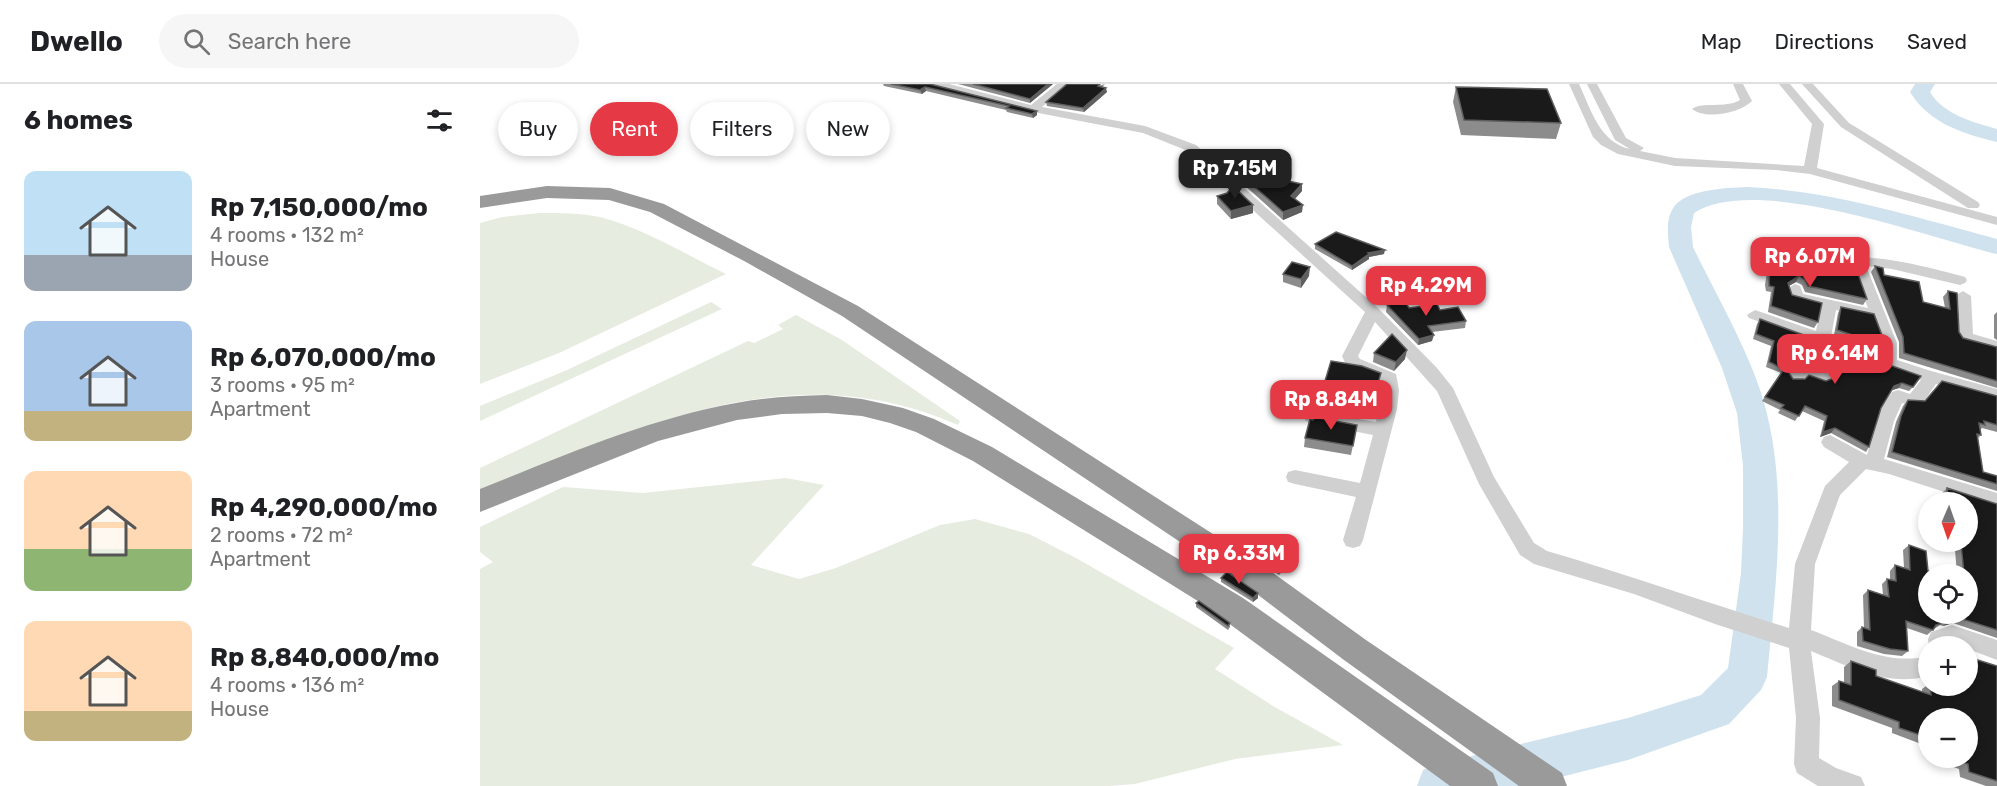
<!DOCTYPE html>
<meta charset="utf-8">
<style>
:root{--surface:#fff;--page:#f6f6f6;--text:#202124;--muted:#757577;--line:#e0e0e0;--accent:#e63946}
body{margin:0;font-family:Rubik,sans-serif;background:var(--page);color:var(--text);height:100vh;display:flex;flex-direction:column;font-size:22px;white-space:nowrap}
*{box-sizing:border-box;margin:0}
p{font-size:20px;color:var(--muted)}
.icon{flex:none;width:33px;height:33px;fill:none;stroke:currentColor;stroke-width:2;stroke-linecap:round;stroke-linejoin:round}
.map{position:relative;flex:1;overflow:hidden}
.details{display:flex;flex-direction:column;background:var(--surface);width:480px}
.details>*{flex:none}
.top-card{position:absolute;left:18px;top:18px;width:570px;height:54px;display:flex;gap:12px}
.needle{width:39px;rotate:182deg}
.fabs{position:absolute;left:1438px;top:408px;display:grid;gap:12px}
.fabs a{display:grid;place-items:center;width:60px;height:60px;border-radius:50%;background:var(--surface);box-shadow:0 3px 9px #0003;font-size:30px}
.price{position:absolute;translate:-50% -51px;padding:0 14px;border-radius:12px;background:var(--accent);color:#fff;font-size:20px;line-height:39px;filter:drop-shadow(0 2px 3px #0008)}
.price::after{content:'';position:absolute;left:50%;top:36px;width:18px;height:14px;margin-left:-9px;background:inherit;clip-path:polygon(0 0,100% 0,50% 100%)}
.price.on{background:#222;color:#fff}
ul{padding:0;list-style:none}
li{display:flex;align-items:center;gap:18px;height:150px;padding:0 24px}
li span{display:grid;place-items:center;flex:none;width:168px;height:120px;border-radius:12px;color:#555}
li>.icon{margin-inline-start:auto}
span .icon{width:72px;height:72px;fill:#fffc;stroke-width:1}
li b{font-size:26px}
h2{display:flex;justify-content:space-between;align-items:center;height:72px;padding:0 24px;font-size:26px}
.tag{padding:0 21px;border-radius:27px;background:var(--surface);box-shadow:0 3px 9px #0003;font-size:21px;line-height:54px}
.tag.on{background:var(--accent);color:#fff}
header{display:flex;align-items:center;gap:36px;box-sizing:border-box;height:84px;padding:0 30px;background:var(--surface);border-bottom:2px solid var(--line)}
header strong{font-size:28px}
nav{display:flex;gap:33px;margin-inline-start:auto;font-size:21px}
.search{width:420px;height:54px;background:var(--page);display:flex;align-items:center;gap:15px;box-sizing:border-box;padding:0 21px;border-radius:33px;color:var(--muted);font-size:22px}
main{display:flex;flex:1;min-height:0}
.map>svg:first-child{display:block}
.green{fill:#e6ecdf}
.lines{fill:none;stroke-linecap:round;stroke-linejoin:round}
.river{fill:#cfe2ee;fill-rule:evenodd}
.minor{fill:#d0d0d0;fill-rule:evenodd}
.highway{fill:#9a9a9a;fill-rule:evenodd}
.wall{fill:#8c8c8c}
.shaded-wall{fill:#5f5f5f}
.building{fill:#1a1a1a;stroke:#5f5f5f;stroke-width:1.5}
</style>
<header>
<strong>Dwello</strong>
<div class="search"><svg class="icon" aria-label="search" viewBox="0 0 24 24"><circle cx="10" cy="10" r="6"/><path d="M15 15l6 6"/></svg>Search here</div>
<nav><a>Map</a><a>Directions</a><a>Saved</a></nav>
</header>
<main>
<section class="details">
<h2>6 homes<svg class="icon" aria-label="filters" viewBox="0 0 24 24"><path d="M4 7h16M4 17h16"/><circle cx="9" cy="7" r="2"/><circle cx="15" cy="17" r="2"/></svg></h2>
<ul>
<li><span style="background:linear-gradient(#bfe0f5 70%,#9aa5b1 0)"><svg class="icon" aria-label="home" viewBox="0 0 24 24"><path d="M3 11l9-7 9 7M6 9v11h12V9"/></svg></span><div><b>Rp 7,150,000/mo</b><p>4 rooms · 132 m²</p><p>House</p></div></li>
<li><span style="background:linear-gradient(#a9c7e8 75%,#c2b280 0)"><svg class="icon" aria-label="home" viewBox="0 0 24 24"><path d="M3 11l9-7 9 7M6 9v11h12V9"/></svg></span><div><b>Rp 6,070,000/mo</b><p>3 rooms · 95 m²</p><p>Apartment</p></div></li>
<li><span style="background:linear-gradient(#ffd9b3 65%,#8fb573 0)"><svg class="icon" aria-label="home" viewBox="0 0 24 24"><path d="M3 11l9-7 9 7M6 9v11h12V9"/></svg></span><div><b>Rp 4,290,000/mo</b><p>2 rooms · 72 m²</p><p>Apartment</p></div></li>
<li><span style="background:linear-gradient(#ffd9b3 75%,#c2b280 0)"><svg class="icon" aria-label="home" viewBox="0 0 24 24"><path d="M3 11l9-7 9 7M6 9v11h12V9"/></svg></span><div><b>Rp 8,840,000/mo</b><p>4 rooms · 136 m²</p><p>House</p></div></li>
</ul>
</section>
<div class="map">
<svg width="1517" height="702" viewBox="0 0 1517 702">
<rect width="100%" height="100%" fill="#fff"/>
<!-- green -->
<g class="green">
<path d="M60 129C80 129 100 129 120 133 165 145 205 170 246 190L79 269 0 300V139L22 133Z"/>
<path d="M231 218 242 225 0 337V322L87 286Z"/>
<path d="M316 231 362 256 480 337 478 341C310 267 157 344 0 407V384L268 257 274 259 303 245 298 241Z"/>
<path d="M306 394 344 401 271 481 319 495 356 484 460 441 495 435 549 450 596 474 754 564 735 585 793 622 863 661 755 675 655 700 629 702H0V485L13 478 0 468V443L83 403 163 409Z"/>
</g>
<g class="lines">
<!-- river -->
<g class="river">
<path d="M1435 0H1455L1450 8C1464 31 1493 38 1517 45V58C1483 50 1449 39 1430 8Z"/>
<path d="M1267 103C1353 107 1434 133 1517 155V170C1447 153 1276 89 1214 129L1211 143 1213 163C1237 213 1275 277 1287 330 1308 415 1295 507 1287 593L1281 606 1249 640 1148 676 1045 702H937L943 686 959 680 1148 634 1221 611 1248 584 1261 489 1263 444V382L1257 329 1242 284 1189 163C1188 150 1186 137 1192 126 1202 105 1247 104 1267 103Z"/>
</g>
<!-- minor -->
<g class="minor">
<path d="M451 0H469L551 21 577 0H589L562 23 665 42 716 61 898 224 957 284 973 304 1014 393 1054 459 1067 467C1149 491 1228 519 1309 544L1315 480 1345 402 1369 378 1344 363 1341 358 1344 353 1350 351 1387 371 1399 329 1412 308 1418 306 1430 310 1441 296 1343 261 1331 283 1349 290 1351 294 1349 298 1343 300 1325 293 1322 297H1310L1308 293 1311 288 1299 283 1297 279 1299 275 1305 273 1318 278 1329 256 1269 234 1267 231 1275 226 1336 247 1341 223 1311 216 1307 205 1315 200 1320 202 1323 210 1388 224 1370 177C1381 165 1467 188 1485 193L1487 196 1485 199 1480 201 1412 185 1386 182 1417 259V276L1451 287 1517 305V317L1456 300C1444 316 1443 326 1422 319L1414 337 1404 375 1517 409V425L1409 390 1386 385 1360 411 1335 480 1331 546C1371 561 1406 582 1449 572V592C1407 603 1370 583 1331 567L1340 634 1339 674 1356 684 1381 693 1385 702H1338L1317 689 1314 680 1316 634 1309 564 1235 540 1154 510 1054 480 1040 471 999 400 957 307 895 238 878 272 880 275 916 290 919 306 917 325 883 456 880 462 873 464 866 462 863 456 876 413 815 400 808 398 806 393 808 388 815 386 880 399 893 351 832 339 826 337 823 333 826 329 832 327 896 338 902 297 867 283 862 272 885 228 708 67 663 49 553 28 452 2ZM1356 226 1385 233 1390 231 1401 259V270L1351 253Z"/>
<path d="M1089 0H1099C1111 25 1119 58 1150 65L1135 56 1107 0H1117L1146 54 1164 64 1160 67 1195 74 1324 82 1332 40 1299 0H1310L1344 40 1337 84 1517 133V141L1330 90 1296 86 1195 82 1138 70 1121 61 1113 53Z"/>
<path d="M1253 0H1263L1272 17C1260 29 1226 36 1212 25 1222 17 1245 25 1260 16Z"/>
<path d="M1322 0H1333L1369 39 1498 118 1500 121 1498 124H1488L1361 43Z"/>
<path d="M1483 207 1491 212 1493 250 1517 257V268L1479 257 1477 253 1475 212Z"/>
<path d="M1472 541 1517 556V576L1488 565V562H1449V564L1448 555 1451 548Z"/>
</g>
<!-- highway -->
<g class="highway">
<path d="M67 102 130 104 184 120 378 222 789 486 886 556 1082 689 1087 702H1039L864 576 769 504 362 232 266 178 170 128 129 116 67 114 0 124V112Z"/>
<path d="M347 311 382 315 423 324 454 335 512 363 763 514 1013 689 1018 702H970L721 519 493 377 436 348 410 339 382 332 347 329 302 330 257 336 178 357 0 428V405C83 372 167 335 256 319 286 313 316 312 347 311Z"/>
</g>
</g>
<!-- wall -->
<g class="wall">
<path d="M403 0H450L557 27V31L553 34 527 28 526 26 446 7 442 10 404 2Z"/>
<path d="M478 0H573L550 19Z"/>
<path d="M625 0 622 3 627 8 604 28 567 22 566 18Z"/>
<path d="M976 3 1081 39 1076 55 981 51 973 18Z"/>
<path d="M762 92 822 107 815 115 822 128 803 136 762 99Z"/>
<path d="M737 112 773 121V129L751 135 737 120Z"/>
<path d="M835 160 904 170 889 173V175L872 186 835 165Z"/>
<path d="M1291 176 1310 184 1349 187 1350 185 1387 215 1383 221 1325 208 1322 201 1316 198 1309 202 1312 211 1338 238 1334 244 1288 228 1291 208 1286 207 1285 201 1288 182Z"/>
<path d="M1395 182 1404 191 1443 218 1465 224 1463 213 1468 207 1479 248 1483 254 1517 263V304L1419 274V258L1391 188Z"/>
<path d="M803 190 829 192 821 204 803 198Z"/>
<path d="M907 221 960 226 986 237 985 244 952 248V257L938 261 906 228Z"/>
<path d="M1361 223 1403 261 1399 267 1354 251 1358 229Z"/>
<path d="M1517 228V256L1514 254V231Z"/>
<path d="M1280 235 1320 270 1317 275 1304 271 1298 273 1301 280 1313 295 1346 297 1352 295 1353 293 1351 289 1334 282 1347 259 1433 303 1429 307 1419 304 1411 306 1401 324 1389 363 1386 368 1351 349 1340 353 1344 337 1322 327 1315 337 1298 329 1300 326 1282 317 1301 289 1286 283 1291 262 1273 255 1277 240Z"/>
<path d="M894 269 925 275 914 287 893 278Z"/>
<path d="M899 298 896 310H897L892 335 838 326 839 317Z"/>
<path d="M1517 312V348L1502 344 1500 346 1501 351 1498 354 1503 388 1517 392V407L1407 373 1416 338 1423 322 1428 316 1445 317Z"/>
<path d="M877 341 871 371 824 363 825 354Z"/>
<path d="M1467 404 1517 420V554L1473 539 1463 542 1460 541 1454 545 1447 551 1427 544 1428 567 1422 572 1404 570 1377 562V548L1382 543 1384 544 1383 511 1388 506 1403 511 1402 500 1407 495H1410V487L1415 481 1424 484 1423 466 1429 461 1449 530H1488V490H1477L1475 466 1470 464 1469 458H1488V418H1462V409Z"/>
<path d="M769 466 802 484V488L799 491 769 470Z"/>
<path d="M741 494 778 509V514L773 518 741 498Z"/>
<path d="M716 519 750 539V543L748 546 716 523Z"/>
<path d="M1371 577 1396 592 1442 608V605L1449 600V602L1461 603V602H1488L1517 582V702H1506L1480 693 1479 685 1451 675V674H1488L1449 634V663L1412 649V644L1352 622V602L1359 597 1364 599V583Z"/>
</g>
<!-- shaded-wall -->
<g class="shaded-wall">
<path d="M568 0H573L550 19V15Z"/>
<path d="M445 3 446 7 442 10 440 6Z"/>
<path d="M626 4 627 8 604 28 603 24Z"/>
<path d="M557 27V31L553 34 552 30Z"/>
<path d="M822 100V107L811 119V112Z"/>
<path d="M773 121V129L751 135V127Z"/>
<path d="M823 121 822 128 803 136V128Z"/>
<path d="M905 166 904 170 889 173V175L872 186V182L888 169Z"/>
<path d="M830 183 829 192 821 204V195Z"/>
<path d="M1319 192 1316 198 1305 204 1308 199Z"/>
<path d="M954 251 952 257 938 261 939 255Z"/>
<path d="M927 266 925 275 914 287 916 278Z"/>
<path d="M1307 266 1304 271 1298 273 1301 268Z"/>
<path d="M1422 299 1419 304 1410 307 1414 302Z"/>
<path d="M1355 344 1351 349 1340 353 1343 348Z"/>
<path d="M778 509V514L773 518V514Z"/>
<path d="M1479 534 1473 539 1463 542 1469 537Z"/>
</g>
<!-- building -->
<g class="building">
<path d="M411 0H450L557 27 552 30 526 24 529 22 445 3 440 6Z"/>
<path d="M493 0H568L550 15Z"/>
<path d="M587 0H620L618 2 626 4 603 24 566 18Z"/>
<path d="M976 3 1067 5 1081 39 984 36Z"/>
<path d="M765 88 822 100 811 112 823 121 803 128 762 92Z"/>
<path d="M753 102 773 121 751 127 737 112 747 109Z"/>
<path d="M856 148 905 166 888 169 889 170 872 182 835 160Z"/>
<path d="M1291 176 1308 178 1310 184 1352 188 1350 185 1377 187 1387 215 1328 202 1325 196 1319 192 1308 199 1312 211 1342 219 1338 238 1291 222 1294 203 1289 202V196Z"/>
<path d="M812 178 830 183 821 195 803 190Z"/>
<path d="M1395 182 1403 184 1404 191 1439 198 1443 218 1470 225 1468 207 1477 209 1479 248 1483 254 1517 263V297L1424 269 1423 253Z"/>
<path d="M925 218 929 224 957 220 960 226 978 223 986 237 948 242 954 251 939 255 907 221Z"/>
<path d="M1361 223 1394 230 1403 254V261L1357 246Z"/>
<path d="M1280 235 1329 253 1320 270 1307 266 1301 268 1298 273 1301 280 1311 284 1309 289 1313 295H1325L1329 291 1346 297 1354 294 1356 288 1354 284 1337 277 1347 259 1441 292 1433 303 1422 299 1414 302 1401 324 1389 363 1355 344 1343 348 1347 332 1325 322 1319 332 1301 324 1304 321 1285 313 1304 285 1289 278 1294 257 1276 250Z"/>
<path d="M912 250 927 266 916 278 894 269Z"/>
<path d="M851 277 882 282 901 289 895 309 897 310 894 326 839 317Z"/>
<path d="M1462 297 1517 312V341L1504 337 1505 341 1499 339 1501 351 1497 350 1503 388 1517 392V400L1412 368 1421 332 1428 316 1445 317Z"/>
<path d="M834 333 877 341 873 362 825 354 830 335 833 336Z"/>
<path d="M1467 404 1517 420V546L1479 534 1469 537 1462 534 1463 539 1456 541 1453 546 1426 537 1428 567 1410 565 1383 557 1382 543 1390 546 1388 506 1409 513 1407 495 1416 497 1415 481 1430 486 1429 461 1446 467 1448 487 1456 489V490H1449V530H1488V490H1484L1481 460 1476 459 1475 458H1488V418H1468Z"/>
<path d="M772 463 802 484 799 486 769 466Z"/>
<path d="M747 488 778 509 773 514 741 494Z"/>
<path d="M719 517 750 539 748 542 716 519Z"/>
<path d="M1488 573 1517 582V697L1489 688 1488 680 1470 674H1488V634H1449V654L1419 644V638L1359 616V597L1371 601V577L1396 586V592L1451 611 1450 602H1456L1470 606V602H1488Z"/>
</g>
</svg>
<div class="fabs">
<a><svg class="needle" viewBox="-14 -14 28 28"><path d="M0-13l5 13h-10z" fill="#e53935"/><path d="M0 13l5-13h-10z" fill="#757577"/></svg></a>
<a><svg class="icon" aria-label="locate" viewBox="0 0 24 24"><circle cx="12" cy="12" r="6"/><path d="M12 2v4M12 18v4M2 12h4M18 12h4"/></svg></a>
<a>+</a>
<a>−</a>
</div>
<b class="price on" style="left:755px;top:116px">Rp 7.15M</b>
<b class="price" style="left:1330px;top:204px">Rp 6.07M</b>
<b class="price" style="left:946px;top:233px">Rp 4.29M</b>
<b class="price" style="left:1355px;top:301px">Rp 6.14M</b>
<b class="price" style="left:851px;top:347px">Rp 8.84M</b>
<b class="price" style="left:759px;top:501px">Rp 6.33M</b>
<div class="top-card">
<a class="tag">Buy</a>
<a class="tag on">Rent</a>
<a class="tag">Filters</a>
<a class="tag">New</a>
</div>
</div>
</main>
